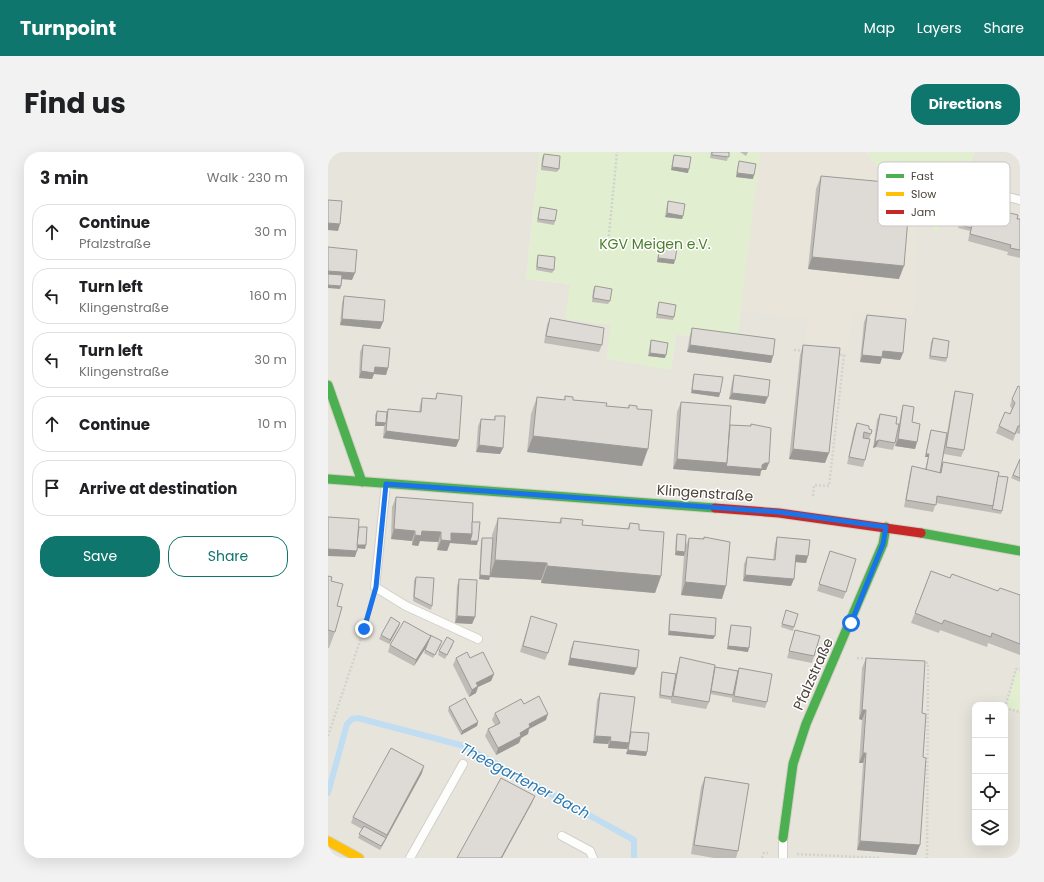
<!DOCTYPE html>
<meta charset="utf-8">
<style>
:root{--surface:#fff;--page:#f2f2f2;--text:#202124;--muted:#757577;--line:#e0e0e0;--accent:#0f766e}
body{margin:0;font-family:Poppins,sans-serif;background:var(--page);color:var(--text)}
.controls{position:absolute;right:12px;bottom:12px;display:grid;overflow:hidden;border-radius:8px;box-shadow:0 4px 16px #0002}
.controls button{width:36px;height:36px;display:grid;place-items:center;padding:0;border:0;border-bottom:1px solid var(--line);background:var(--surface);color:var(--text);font:20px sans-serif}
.stop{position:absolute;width:12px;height:12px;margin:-9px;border:3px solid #1a73e8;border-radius:50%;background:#fff}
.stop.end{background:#1a73e8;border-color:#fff;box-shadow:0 1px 4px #0008}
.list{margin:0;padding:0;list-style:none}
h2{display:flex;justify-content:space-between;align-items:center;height:52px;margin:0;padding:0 16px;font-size:17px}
h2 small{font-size:13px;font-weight:400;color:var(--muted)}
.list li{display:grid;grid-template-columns:26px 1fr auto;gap:12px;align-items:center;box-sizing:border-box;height:56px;margin:0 8px 8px;padding:0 8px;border:1px solid var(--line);border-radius:16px}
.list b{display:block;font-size:15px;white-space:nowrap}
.list p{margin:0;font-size:13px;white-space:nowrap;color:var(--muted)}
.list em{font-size:13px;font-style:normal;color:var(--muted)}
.actions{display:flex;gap:8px;padding:12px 16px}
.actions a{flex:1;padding:9px 0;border:1px solid var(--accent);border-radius:16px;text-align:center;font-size:14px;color:var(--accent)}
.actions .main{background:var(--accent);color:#fff}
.icon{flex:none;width:22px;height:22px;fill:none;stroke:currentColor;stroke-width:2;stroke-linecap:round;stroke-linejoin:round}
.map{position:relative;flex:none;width:692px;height:706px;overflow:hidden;border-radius:16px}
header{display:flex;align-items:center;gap:24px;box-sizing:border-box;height:56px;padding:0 20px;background:var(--accent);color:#fff}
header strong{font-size:19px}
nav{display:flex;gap:22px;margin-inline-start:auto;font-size:14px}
.intro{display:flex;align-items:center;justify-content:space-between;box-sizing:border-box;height:96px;padding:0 24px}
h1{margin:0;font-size:28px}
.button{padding:10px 18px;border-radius:16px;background:var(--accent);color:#fff;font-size:14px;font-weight:700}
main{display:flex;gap:24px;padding:0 24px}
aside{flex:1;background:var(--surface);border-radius:16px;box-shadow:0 4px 16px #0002}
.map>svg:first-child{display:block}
.residential{fill:#e7e4dc;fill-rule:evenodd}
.education{fill:#eae5da}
.green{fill:#e1eecf}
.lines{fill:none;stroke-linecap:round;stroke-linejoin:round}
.stream{stroke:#c0ddf1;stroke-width:6}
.lane-casing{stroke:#d2d0cb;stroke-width:10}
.fast-casing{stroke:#d3cfc5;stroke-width:11}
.slow-casing{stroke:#d3cfc5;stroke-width:11}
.jam-casing{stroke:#d3cfc5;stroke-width:11}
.path{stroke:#d3d2cc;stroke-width:2.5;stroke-dasharray:2 2;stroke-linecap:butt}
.lane{stroke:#fdfdfc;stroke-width:8}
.fast{stroke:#4caf50;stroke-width:9}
.slow{stroke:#ffc107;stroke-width:9}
.jam{stroke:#c62828;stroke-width:9}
.wall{fill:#bfbcb8}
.shaded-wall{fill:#9b9996}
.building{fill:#dedbd6;stroke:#9b9996}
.route{stroke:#1a73e8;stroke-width:5}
.labels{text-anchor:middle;stroke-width:3;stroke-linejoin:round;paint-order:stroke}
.park-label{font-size:14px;fill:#4a7f2a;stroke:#fff}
.street-label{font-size:14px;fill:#4b4439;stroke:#fff}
.water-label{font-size:15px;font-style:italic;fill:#2e7ab2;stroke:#fff}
.key{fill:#fff;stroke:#c9c7c4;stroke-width:1}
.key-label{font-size:11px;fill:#4b4439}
</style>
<header>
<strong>Turnpoint</strong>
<nav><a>Map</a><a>Layers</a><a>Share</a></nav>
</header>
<div class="intro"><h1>Find us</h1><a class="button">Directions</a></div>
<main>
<aside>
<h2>3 min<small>Walk · 230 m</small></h2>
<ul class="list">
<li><svg class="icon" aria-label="ahead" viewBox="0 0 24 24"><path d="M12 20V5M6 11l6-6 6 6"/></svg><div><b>Continue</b><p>Pfalzstraße</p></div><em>30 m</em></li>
<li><svg class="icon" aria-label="left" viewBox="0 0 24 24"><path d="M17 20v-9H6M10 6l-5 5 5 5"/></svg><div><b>Turn left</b><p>Klingenstraße</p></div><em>160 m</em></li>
<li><svg class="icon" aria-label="left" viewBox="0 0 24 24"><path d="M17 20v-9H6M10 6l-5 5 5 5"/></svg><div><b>Turn left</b><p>Klingenstraße</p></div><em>30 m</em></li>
<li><svg class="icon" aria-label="ahead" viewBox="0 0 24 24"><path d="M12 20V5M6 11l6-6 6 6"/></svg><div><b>Continue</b></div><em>10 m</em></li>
<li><svg class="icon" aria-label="arrive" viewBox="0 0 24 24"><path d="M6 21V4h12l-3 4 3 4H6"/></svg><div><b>Arrive at destination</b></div></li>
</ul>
<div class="actions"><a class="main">Save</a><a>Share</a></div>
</aside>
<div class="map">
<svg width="692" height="706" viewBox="0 0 692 706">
<rect width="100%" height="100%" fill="#f4f2ee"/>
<!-- residential -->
<path class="residential" d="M0 0H212L198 127 242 132 283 173 343 218 348 182 409 189 432 0H537L608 79 647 0H692V706H0ZM647 553H677V691H647Z"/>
<!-- education -->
<polygon class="education" points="432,0 537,0 590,59 586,165 524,160 520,198 477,193 479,166 412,159"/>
<!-- green -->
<g class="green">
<polygon points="212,0 432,0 409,189 348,182 343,218 278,207 283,173 237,167 242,132 198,127"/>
<polygon points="537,0 647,0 608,80"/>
<polygon points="688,517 692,518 692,560 677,556"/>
</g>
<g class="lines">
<!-- stream -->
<polyline class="stream" points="0,641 19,572 24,567 30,566 136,594 306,688 306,706"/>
<defs>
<g id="lane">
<polyline points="656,39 692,48"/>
<polyline points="58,332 47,435 78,454 150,487"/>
<polyline points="234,684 262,699 265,706"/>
<polyline points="455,687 455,706"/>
<polyline points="82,706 135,612"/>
</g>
<g id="fast">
<polyline points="0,233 34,330"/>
<polyline points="0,327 387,356"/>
<polyline points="593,381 692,399"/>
<polyline points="455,686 465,612 478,572 555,392 558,375"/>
</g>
<polyline id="slow" points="0,689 31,706"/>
<polyline id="jam" points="387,356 451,361 593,381"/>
</defs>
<!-- lane casing -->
<use href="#lane" class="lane-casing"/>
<!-- fast casing -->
<use href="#fast" class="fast-casing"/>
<!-- slow casing -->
<use href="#slow" class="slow-casing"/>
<!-- jam casing -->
<use href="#jam" class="jam-casing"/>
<!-- path -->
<g class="path">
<polyline points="280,92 289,0"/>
<polyline points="466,198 476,199"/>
<polyline points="485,344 486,333 501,334 516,203 509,202"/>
<polyline points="529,506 540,507"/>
<polyline points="594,511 600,511 599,706"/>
<polyline points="677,556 688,517 692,518"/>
<polyline points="677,556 692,560"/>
<polyline points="0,584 36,477 44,449"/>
<polyline points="469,702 551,706"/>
<polyline points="434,706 436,701 440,701"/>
</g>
<!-- lane -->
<use href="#lane" class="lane"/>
<!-- fast -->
<use href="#fast" class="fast"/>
<!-- slow -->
<use href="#slow" class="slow"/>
<!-- jam -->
<use href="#jam" class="jam"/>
</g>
<!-- wall -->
<g class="wall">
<polygon points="383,0 401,0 399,9 382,6"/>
<polygon points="412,0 420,0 418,4"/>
<polygon points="216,2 231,17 229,20 213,18 214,6"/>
<polygon points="346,3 360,21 343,18 345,6"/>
<polygon points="411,9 425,27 408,25 410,13"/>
<polygon points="493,24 566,51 571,127 480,117 488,37"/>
<polygon points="340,49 355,64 354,67 337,65 339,52"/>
<polygon points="649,53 692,67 692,106 679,103 680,100 640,89 642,79 630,76 634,61 635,57 647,60"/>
<polygon points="212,55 227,69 226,73 209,70 211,58"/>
<polygon points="332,94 346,112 329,110 331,97"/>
<polygon points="210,103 226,118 224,121 208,118 209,106"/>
<polygon points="267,134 282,149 280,152 264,150 265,138"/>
<polygon points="16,144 55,170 52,177 12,173 14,151"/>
<polygon points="331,150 346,165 345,168 328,166 330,154"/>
<polygon points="539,163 575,201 572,208 554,206 552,212 532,210 536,170"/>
<polygon points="222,166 274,193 271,200 216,191 219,173"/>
<polygon points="364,176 445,204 443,211 359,200 362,183"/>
<polygon points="605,186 619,206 618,210 601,207 603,190"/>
<polygon points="323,188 337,206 320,204 322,192"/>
<polygon points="35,193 60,216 58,223 46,222 44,227 31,226 32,200"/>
<polygon points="475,193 497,311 461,307 472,203"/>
<polygon points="366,222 392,241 391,245 363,241 365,225"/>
<polygon points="406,223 437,252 401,247 404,230"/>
<polygon points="692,235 692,282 688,281 685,289 668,281 671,274 682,262 684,257 682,254 684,247"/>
<polygon points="627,239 636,298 633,305 616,302 614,311 670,324 674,359 673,362 608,351 605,360 576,355 582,321 584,314 597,318 600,305 597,305 602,281 603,278 619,281 625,246"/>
<polygon points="109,241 131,288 128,295 55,286 56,274 47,274 47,263 49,259 59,260 60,257 91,260 92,253 94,246 107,247"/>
<polygon points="237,244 245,248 278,254 300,256 301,253 309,257 314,314 199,300 203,262 209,245 236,248"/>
<polygon points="353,250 402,273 422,274 423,272 438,318 434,318 433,319 432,324 345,317 349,260"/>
<polygon points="575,253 584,270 589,290 587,297 567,294 573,260"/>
<polygon points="552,262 568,272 567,291 565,298 548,295 545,296 549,268"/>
<polygon points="167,264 175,296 172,302 148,300 150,274 153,267 166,268"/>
<polygon points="529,271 541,277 543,282 541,287 537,308 535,315 519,312 526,278"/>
<polygon points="692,307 692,330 683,326"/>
<polygon points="68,345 144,370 149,393 122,391 119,399 109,398 110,390 92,389 90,394 84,393 84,389 63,387 64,355"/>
<polygon points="170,366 231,371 233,366 254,373 299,377 302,371 311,378 333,424 327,441 213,431 213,428 162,425 161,428 151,427 153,389 154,386 164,386 164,383"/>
<polygon points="349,382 357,395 361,386 375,387 376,385 394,447 353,443 356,404 347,403 348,385"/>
<polygon points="449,385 480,404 478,411 468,410 463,434 415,429 416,412 419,405 445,407 447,392"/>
<polygon points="502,399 518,440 515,447 489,439"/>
<polygon points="603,419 622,426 670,439 692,443 692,503 660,491 659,495 612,478 611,481 583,471"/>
<polygon points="0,424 3,429 9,454 7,480 1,496 0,496"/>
<polygon points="88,425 104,454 103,458 85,449 86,428"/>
<polygon points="131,427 147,465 144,472 127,471 129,434"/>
<polygon points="342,462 387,484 385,487 340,483 341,466"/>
<polygon points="457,462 466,475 465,479 453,475"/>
<polygon points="203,464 220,501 217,508 192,500"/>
<polygon points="403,473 420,500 399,497 402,476"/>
<polygon points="71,474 61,492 51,487 53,483"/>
<polygon points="467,478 486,504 484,511 459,506"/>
<polygon points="246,489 306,523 240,513 243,496"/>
<polygon points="62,493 113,493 105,506 96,501 98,495 86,514 60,500"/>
<polygon points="125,493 117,507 110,503 111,499"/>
<polygon points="352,505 387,515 410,519 411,516 439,550 437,556 404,550 404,546 382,542 381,550 378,557 343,551 343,548 331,546 333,523 334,520 348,522 350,512"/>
<polygon points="128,506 142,506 166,522 163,529 150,535 148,541 141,545 125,513"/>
<polygon points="538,506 594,561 595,605 592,693 588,703 529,698 535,611 531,611 534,568 531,567 534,516"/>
<polygon points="272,541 319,600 318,604 298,602 299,597 280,596 280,592 265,591 269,548"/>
<polygon points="196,552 218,568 201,577 200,582 193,586 191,591 168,603 157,584 160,577 167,573 164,568 167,561"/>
<polygon points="121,555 150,570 149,574 133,583 120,559"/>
<polygon points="94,621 52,698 30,686 34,677 23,671 25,665"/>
<polygon points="377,625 410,699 408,706 386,706 363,702 373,635"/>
</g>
<!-- shaded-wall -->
<g class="shaded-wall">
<polygon points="344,15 361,17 360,21 343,18"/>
<polygon points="409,21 426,23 425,27 408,25"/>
<polygon points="339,61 355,64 354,67 337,65"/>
<polygon points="0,71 12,72 10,79 0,78"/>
<polygon points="484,105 576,114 571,127 480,117"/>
<polygon points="330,106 347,108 346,112 329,110"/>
<polygon points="0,119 27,121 24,128 0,126"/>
<polygon points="0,133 13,134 12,137 0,136"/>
<polygon points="14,167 55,170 52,177 12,173"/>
<polygon points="362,193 445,204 443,211 359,200"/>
<polygon points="555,199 575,201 572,208 554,206 552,212 532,210 534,203"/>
<polygon points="322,201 338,203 337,206 320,204"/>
<polygon points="47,215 60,216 58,223 46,222 44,227 31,226 33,219"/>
<polygon points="364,238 392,241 391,245 363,241"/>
<polygon points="404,241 440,245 437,252 401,247"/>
<polygon points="48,270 58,271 56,274 47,274"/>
<polygon points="58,279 131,288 128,295 55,286"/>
<polygon points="205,284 320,297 314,314 199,300"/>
<polygon points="570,287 589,290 587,297 567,294"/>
<polygon points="551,288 548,295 545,296 547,290"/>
<polygon points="151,293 175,296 172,302 148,300"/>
<polygon points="465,297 501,301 497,311 461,307"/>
<polygon points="598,302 601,302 600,305 597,305"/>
<polygon points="349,307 434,313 437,311 441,311 438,318 434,318 433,319 432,324 345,317"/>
<polygon points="66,377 87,379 84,389 63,387"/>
<polygon points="94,379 113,380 110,390 92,389 90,394 84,393 87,383"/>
<polygon points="123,381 144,382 150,389 149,393 122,391 119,399 109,398 113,388"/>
<polygon points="28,393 38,393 37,397 27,396"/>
<polygon points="0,397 29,399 27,405 0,404"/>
<polygon points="348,399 357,400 356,404 347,403"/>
<polygon points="468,403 480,404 478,411 466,410"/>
<polygon points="167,408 219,411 213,428 162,425 161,428 151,427 152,423 162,424"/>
<polygon points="219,414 333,424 327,441 213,431"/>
<polygon points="417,423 466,427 463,434 415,429"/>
<polygon points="357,430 398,434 394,447 353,443"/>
<polygon points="129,464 147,465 144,472 127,471"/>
<polygon points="72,471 71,474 61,492 62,488"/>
<polygon points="341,479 387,484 385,487 340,483"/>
<polygon points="103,484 101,491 86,514 88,508"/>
<polygon points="400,494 421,496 420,500 399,497"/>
<polygon points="242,506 309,516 306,523 240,513"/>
<polygon points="166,522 163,529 150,535 148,541 141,545 144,538 148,531"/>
<polygon points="534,558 538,558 534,568 531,567"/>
<polygon points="220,562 218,568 201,577 200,582 193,586 191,591 168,603 170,596 201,572"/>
<polygon points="150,570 149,574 133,583 134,579"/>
<polygon points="267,584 283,585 280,592 265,591"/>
<polygon points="282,589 301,591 299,597 280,596"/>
<polygon points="300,598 319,600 318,604 298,602"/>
<polygon points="535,601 538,601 535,611 531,611"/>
<polygon points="96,614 94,621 52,698 59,683"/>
<polygon points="207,644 204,651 174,706 173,706"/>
<polygon points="532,689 592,693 588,703 529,698"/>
</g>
<!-- building -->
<g class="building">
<polygon points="384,0 401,0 401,5 384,3"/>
<polygon points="216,2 232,4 231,17 214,14"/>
<polygon points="346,3 363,5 361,17 344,15"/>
<polygon points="411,9 428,12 426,23 409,21"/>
<polygon points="493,24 568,31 566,51 581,54 576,114 484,105"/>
<polygon points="0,48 14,49 12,72 0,71"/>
<polygon points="340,49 357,52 355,64 339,61"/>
<polygon points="649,53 690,63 689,67 692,67 692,98 682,96 683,93 642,82"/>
<polygon points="212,55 229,58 227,69 210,67"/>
<polygon points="635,57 647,60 643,76 632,73"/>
<polygon points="332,94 349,96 347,108 330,106"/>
<polygon points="0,95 29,98 27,121 0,119"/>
<polygon points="210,103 227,105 226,118 209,115"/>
<polygon points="0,122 14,123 13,134 0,133"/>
<polygon points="267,134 284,137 282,149 265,146"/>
<polygon points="16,144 57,148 55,170 14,167"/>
<polygon points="331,150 348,153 346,165 329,162"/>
<polygon points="539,163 578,167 575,201 555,199 554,205 534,203"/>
<polygon points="222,166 276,176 274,193 218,184"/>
<polygon points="364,176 447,187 445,204 362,193"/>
<polygon points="605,186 621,189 619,206 602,204"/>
<polygon points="323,188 340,191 338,203 322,201"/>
<polygon points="35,193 62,196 60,216 47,215 46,221 33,219"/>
<polygon points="475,193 512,196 501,301 465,297"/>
<polygon points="366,222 395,225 392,241 364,238"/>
<polygon points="406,223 442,228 440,245 404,241"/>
<polygon points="690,234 692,235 692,274 690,274 687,282 671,274 677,260 682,262 687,251 684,247"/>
<polygon points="627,239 645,242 636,298 618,295"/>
<polygon points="109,241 134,244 131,288 58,279 60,257 93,260 94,246 108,247"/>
<polygon points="237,244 245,245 245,248 279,251 278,254 301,256 301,253 309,254 309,257 324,258 320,297 205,284 209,245 237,248"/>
<polygon points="353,250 403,254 399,311 349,307"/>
<polygon points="575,253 586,255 584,270 592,272 589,290 570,287"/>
<polygon points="49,259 59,260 58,271 48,270"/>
<polygon points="552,262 569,265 568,272 571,272 567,291 551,288 547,290"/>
<polygon points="167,264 177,264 175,296 151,293 153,267 167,268"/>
<polygon points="529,271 541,274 541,277 544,278 543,282 536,280 535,286 542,287 537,308 521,305"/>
<polygon points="423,272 443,276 441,311 437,311 434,313 434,317 398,314 399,311 402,273 423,274"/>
<polygon points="603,278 619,281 612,321 598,318 601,302 598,302"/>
<polygon points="692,307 692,326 685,323"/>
<polygon points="615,310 671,320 665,354 609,344 608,353 578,348 584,314 613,321"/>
<polygon points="670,324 680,325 674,359 664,357 665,354"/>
<polygon points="68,345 145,351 144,382 123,381 123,389 113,388 113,380 94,379 93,384 87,383 87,379 66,377"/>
<polygon points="0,365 31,367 29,399 0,397"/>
<polygon points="170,366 233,371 233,366 255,368 254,373 301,377 302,371 311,372 311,378 336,380 333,424 219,414 219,411 167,408"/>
<polygon points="144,370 152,370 150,389 142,389 144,382"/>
<polygon points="31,375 39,375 38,393 29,393"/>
<polygon points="349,382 358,383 357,400 348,399"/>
<polygon points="376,385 402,390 398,434 357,430 361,386 376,387"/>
<polygon points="449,385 482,388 480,404 468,403 466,427 417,423 419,405 447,408"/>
<polygon points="154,386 165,386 162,424 152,423"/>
<polygon points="502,399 528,407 518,440 491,432"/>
<polygon points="603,419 622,426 624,422 670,439 672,436 692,443 692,492 664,481 663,485 616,468 614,472 587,461"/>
<polygon points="0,424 4,425 3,429 15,432 9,454 14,455 7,480 0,478"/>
<polygon points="88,425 106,426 104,454 86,445"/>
<polygon points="131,427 149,428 147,465 129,464"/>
<polygon points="458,458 470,462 466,475 454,472"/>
<polygon points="342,462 388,466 387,484 341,479"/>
<polygon points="203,464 229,472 220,501 195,494"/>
<polygon points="63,465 72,471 62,488 53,483"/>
<polygon points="76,469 103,484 88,508 62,493"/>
<polygon points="403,473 423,475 421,496 400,494"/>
<polygon points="467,478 492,484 486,504 461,499"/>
<polygon points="102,483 114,489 107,503 97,498 101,488 103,484"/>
<polygon points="119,485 126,489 119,503 111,499"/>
<polygon points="246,489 311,498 309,516 242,506"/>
<polygon points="139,500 142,506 155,500 166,522 148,531 150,534 144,538 128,506"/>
<polygon points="352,505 387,513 381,550 345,544"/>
<polygon points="538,506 597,509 594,561 598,562 595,605 598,606 592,693 532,689 538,601 535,601 538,558 534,558"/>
<polygon points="387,515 410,519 405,543 383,539"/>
<polygon points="411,516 444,522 439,550 406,544"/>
<polygon points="334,520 348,522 344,545 332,543"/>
<polygon points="272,541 307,545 301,591 282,589 283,585 267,584"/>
<polygon points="211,544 220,562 201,572 202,575 192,581 193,584 170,596 160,577 172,571 167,561 193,547 196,552"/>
<polygon points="137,546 150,570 134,579 121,555"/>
<polygon points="303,580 321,581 319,600 300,598"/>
<polygon points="63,596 96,614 59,683 25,665"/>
<polygon points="377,625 421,632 410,699 366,693"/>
<polygon points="173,626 207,644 173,706 129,706"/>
<polygon points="36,674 58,686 53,694 31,682"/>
</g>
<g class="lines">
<!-- route -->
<polyline class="route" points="36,477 48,435 58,332 451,360 558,375 555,392 523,471"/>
</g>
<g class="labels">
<!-- park labels -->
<g class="park-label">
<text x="327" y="97">KGV Meigen e.V.</text>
</g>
<!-- street labels -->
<g class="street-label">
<text transform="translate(377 341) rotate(4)" y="5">Klingenstraße</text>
<text transform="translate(485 522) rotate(-66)" y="5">Pfalzstraße</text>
</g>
<!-- water labels -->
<g class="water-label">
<text transform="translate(197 629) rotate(28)" y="5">Theegartener Bach</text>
</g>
</g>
<!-- legend -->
<rect x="550" y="10" width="132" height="64" rx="6" class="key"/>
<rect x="558" y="22" width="18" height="4" fill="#4caf50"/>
<rect x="558" y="40" width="18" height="4" fill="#ffc107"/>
<rect x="558" y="58" width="18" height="4" fill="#c62828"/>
<g class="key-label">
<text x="583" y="28">Fast</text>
<text x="583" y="46">Slow</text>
<text x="583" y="64">Jam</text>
</g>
</svg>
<div class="controls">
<button>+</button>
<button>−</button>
<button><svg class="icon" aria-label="locate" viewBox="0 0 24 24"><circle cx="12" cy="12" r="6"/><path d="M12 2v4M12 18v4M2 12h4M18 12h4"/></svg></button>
<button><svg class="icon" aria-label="layers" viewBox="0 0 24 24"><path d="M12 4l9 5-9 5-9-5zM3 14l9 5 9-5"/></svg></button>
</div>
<div class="stop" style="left:523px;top:471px"></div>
<div class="stop end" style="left:36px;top:477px"></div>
</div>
</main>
